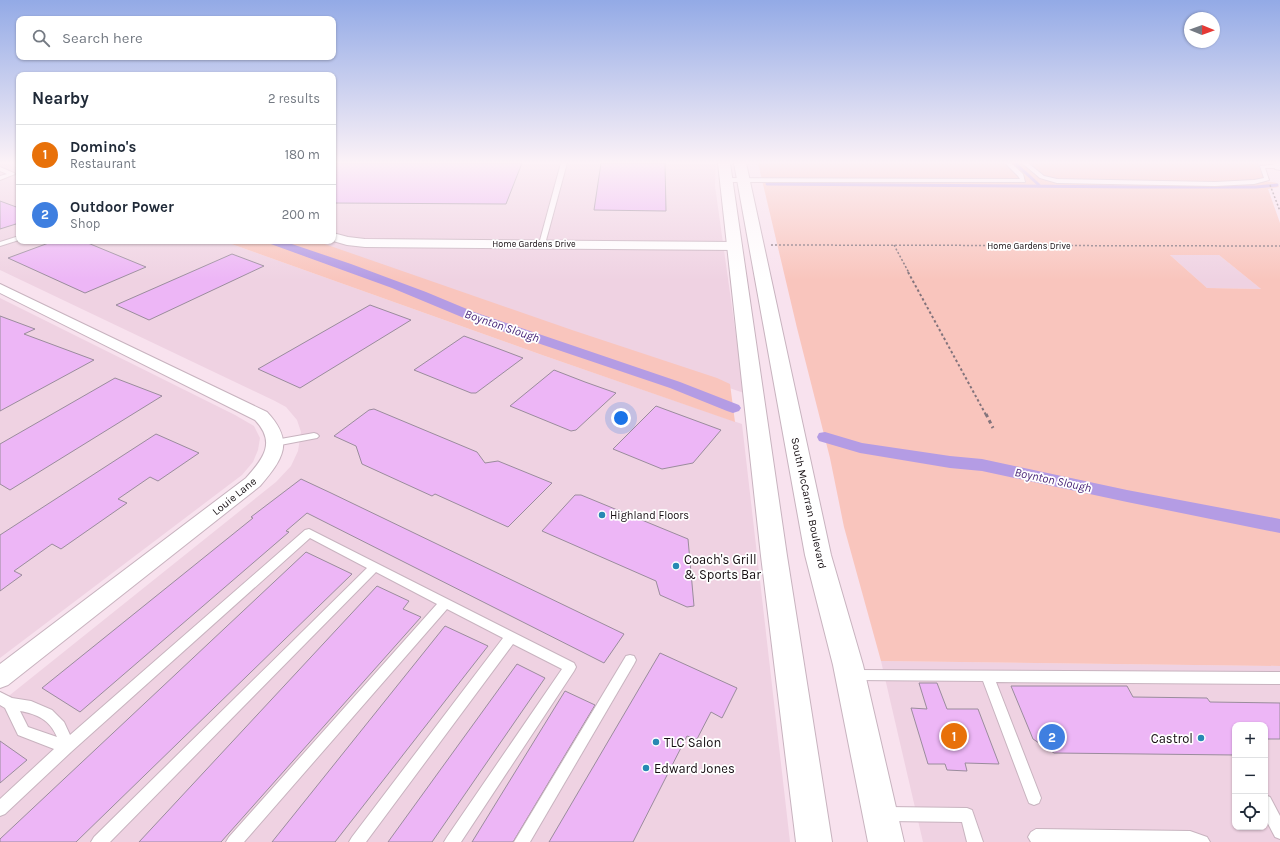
<!DOCTYPE html>
<meta charset="utf-8">
<style>
:root{--surface:#fff;--page:#f2f2f3;--text:#1f2937;--muted:#747a83;--line:#e0e1e3;--accent:#0f766e}
body{margin:0;font-family:Karla,sans-serif;background:var(--page);color:var(--text)}
.controls{position:absolute;right:12px;bottom:12px;display:grid;overflow:hidden;border-radius:8px;box-shadow:0 1px 3px #0004}
.controls button{width:36px;height:36px;display:grid;place-items:center;padding:0;border:0;border-bottom:1px solid var(--line);background:var(--surface);color:var(--text);font:20px sans-serif}
.compass{position:absolute;left:1184px;top:12px;width:36px;height:36px;border-radius:50%;background:var(--surface);box-shadow:0 1px 3px #0004;rotate:91deg}
.you{position:absolute;left:621px;top:418px;width:14px;height:14px;margin:-10px;border:3px solid #fff;border-radius:50%;background:#1a73e8;box-shadow:0 0 0 6px #1a73e833}
.badge{display:grid;place-items:center;width:26px;height:26px;border-radius:50%;background:var(--accent);color:#fff;font-size:13px;font-weight:700}
.pin{position:absolute;translate:-50% -50%;border:2px solid #fff;box-shadow:0 1px 4px #0006}
.list{margin:0;padding:0;list-style:none}
h2{display:flex;justify-content:space-between;align-items:center;height:52px;margin:0;padding:0 16px;font-size:17px}
h2 small{font-size:13px;font-weight:400;color:var(--muted)}
.list li{display:grid;grid-template-columns:26px 1fr auto;gap:12px;align-items:center;box-sizing:border-box;height:60px;padding:0 16px;border-top:1px solid var(--line)}
.list b{display:block;font-size:15px;white-space:nowrap}
.list p{margin:0;font-size:13px;white-space:nowrap;color:var(--muted)}
.list em{font-size:13px;font-style:normal;color:var(--muted)}
.icon{flex:none;width:22px;height:22px;fill:none;stroke:currentColor;stroke-width:2;stroke-linecap:round;stroke-linejoin:round}
.map{position:relative;flex:none;width:1280px;height:842px;overflow:hidden}
.search{position:absolute;background:var(--surface);box-shadow:0 1px 3px #0004;left:16px;top:16px;width:320px;height:44px;display:flex;align-items:center;gap:10px;box-sizing:border-box;padding:0 14px;border-radius:8px;color:var(--muted);font-size:15px}
.panel{position:absolute;background:var(--surface);box-shadow:0 1px 3px #0004;left:16px;top:72px;width:320px;height:172px;border-radius:8px}
.map>svg:first-child{display:block}
.built{fill:#efd2e2;fill-rule:evenodd}
.green{fill:#f9c5bd;fill-rule:evenodd}
.lines{fill:none;stroke-linecap:round;stroke-linejoin:round}
.stream{stroke:#b49ce4;stroke-width:3}
.canal{fill:#b49ce4;fill-rule:evenodd}
.building{fill:#edb6f6;stroke:#9a8c9c}
.lane-casing{stroke:#c8b3bf;stroke-width:2}
.street-casing{stroke:#c8b3bf;stroke-width:2}
.secondary-casing{stroke:#c8b3bf;stroke-width:2}
.primary-casing{stroke:#c8b3bf;stroke-width:2}
.path-far2{stroke:#83747c;stroke-width:1.5;stroke-dasharray:2 2;stroke-linecap:butt}
.path-far1{stroke:#83747c;stroke-width:2;stroke-dasharray:2.5 2.5;stroke-linecap:butt}
.path{stroke:#83747c;stroke-width:3;stroke-dasharray:3.5 3.5;stroke-linecap:butt}
.lane{fill:#fff;fill-rule:evenodd}
.street{fill:#fff;fill-rule:evenodd}
.secondary{fill:#fff;fill-rule:evenodd}
.primary{fill:#fff;fill-rule:evenodd}
.poi-dot{fill:#2789b3;stroke:#fff;stroke-width:1.5}
.labels{text-anchor:middle;stroke-width:3.5;stroke-linejoin:round;paint-order:stroke}
.far-street-label{font-size:9px;fill:#160e12;stroke:#fff}
.street-label{font-size:11px;fill:#160e12;stroke:#fff}
.poi-label{font-size:11px;fill:#160e12;stroke:#fff;text-anchor:start}
.water-label{font-size:12px;font-style:italic;fill:#492679;stroke:#fff}
.near-poi-label{font-size:13px;fill:#160e12;stroke:#fff;text-anchor:start}
</style>
<div class="map">
<svg width="1280" height="842" viewBox="0 0 1280 842">
<rect width="100%" height="100%" fill="#f8e2ee"/>
<!-- built -->
<g class="built">
<polygon points="0,163 5,163 19,168 19,241 223,241 542,355 742,424 790,842 0,842 0,703 276,482 291,466 298,451 301,432 297,420 286,407 275,401 0,270"/>
<polygon points="333,163 716,163 715,186 744,393 298,241 333,241"/>
<polygon points="1169,254 1219,255 1261,289 1207,288"/>
<polygon points="0,298 235,415 254,426 260,438 258,450 253,462 242,475 0,658"/>
<path d="M881 661 1280 666V842H923ZM1235 725H1265V827H1235Z"/>
</g>
<!-- green -->
<g class="green">
<path d="M758 163H1258L1265 181 1277 183 1279 187 1268 189 1280 223V666L881 661 844 527 830 458 797 328ZM1170 255H1219L1261 289 1207 288Z"/>
<polygon points="223,241 316,241 572,330 717,378 730,384 735,422 542,355"/>
</g>
<g class="lines">
<!-- stream -->
<g class="stream">
<polyline points="1015,163 1039,185"/>
<polyline points="767,184 1138,187 1256,187 1277,185"/>
</g>
<!-- canal -->
<g class="canal">
<polygon points="266,241 283,241 351,264 426,292 474,312 680,382 739,405 741,408 739,411 733,413 727,411 670,388 464,318 392,288 268,243"/>
<polygon points="825,432 862,443 950,456 982,459 1127,490 1280,519 1280,533 1127,502 982,471 950,468 860,453 819,441 817,437 819,433"/>
</g>
</g>
<!-- building -->
<g class="building">
<polygon points="333,163 522,163 506,204 333,203"/>
<polygon points="601,163 665,163 666,211 594,210"/>
<polygon points="0,201 19,208 19,223 0,229"/>
<polygon points="54,241 83,241 146,267 85,293 8,258"/>
<polygon points="232,254 264,266 149,320 116,305"/>
<polygon points="370,305 411,320 300,388 258,369"/>
<polygon points="0,316 35,329 24,334 94,360 0,411"/>
<polygon points="464,336 494,347 523,358 476,393 471,393 414,370"/>
<polygon points="554,370 585,382 616,393 576,430 571,431 510,406"/>
<polygon points="115,378 162,396 10,490 0,484 0,444"/>
<polygon points="656,406 721,430 693,463 662,469 613,449"/>
<polygon points="374,409 477,452 485,463 498,461 552,483 508,527 435,494 432,496 362,464 356,446 334,436 369,410"/>
<polygon points="156,434 199,453 158,481 150,477 118,499 127,503 61,549 52,544 14,571 22,575 0,591 0,535"/>
<polygon points="301,479 331,493 624,634 604,663 307,513 286,531 289,532 80,712 42,688 253,518 251,517"/>
<polygon points="575,495 581,495 688,539 694,606 687,607 660,595 656,581 542,531"/>
<polygon points="306,552 352,574 76,842 0,842 0,839"/>
<polygon points="377,586 409,601 403,609 421,617 221,842 139,842"/>
<polygon points="445,626 488,646 335,842 272,842"/>
<polygon points="660,653 737,688 722,718 711,712 697,739 687,736 633,842 549,842"/>
<polygon points="517,664 545,678 432,842 388,842"/>
<polygon points="919,683 937,683 947,709 978,709 999,764 965,763 967,771 947,770 945,764 928,764 911,708 927,709"/>
<polygon points="1011,686 1127,686 1133,697 1207,698 1210,702 1280,703 1280,739 1265,739 1265,725 1235,725 1235,755 1054,753 1033,739"/>
<polygon points="565,691 595,705 513,842 472,842"/>
<polygon points="0,741 27,760 0,783"/>
</g>
<g class="lines">
<defs>
<g id="lane">
<polygon points="561,163 567,163 545,244 542,246 539,244"/>
<polygon points="1005,163 1011,163 1023,174 1025,182 724,182 721,180 724,178 1020,179 1018,176"/>
<polygon points="1022,163 1028,163 1044,176 1057,179 1215,182 1254,180 1264,178 1260,166 1280,164 1280,168 1265,168 1269,180 1254,184 1215,186 1057,183 1040,178"/>
<polygon points="0,167 14,173 15,174 0,180 0,176 7,174 0,171"/>
<polygon points="19,236 19,240 0,246 0,242"/>
<polygon points="314,433 317,434 319,436 317,438 275,446 270,443 275,440"/>
<path d="M309 529 574 663 576 667 574 671 461 842H444L447 837 562 669 513 644 366 842H349L352 837 503 638 447 609 244 842H226L229 837 437 604 376 572 110 842H91L94 837 367 568 310 538 71 752 5 814 0 816V799L54 749 18 735 5 708 0 705V692L12 698 31 701 52 710 64 722 70 735 305 530ZM20 711C37 714 50 720 57 737L28 727Z"/>
<polygon points="630,655 634,656 636,660 634,664 530,842 514,842 626,656"/>
<polygon points="853,670 1280,672 1280,684 996,682 1041,798 1039,803 1034,805 1029,803 1027,798 983,681 853,680 849,679 847,675 849,671"/>
<polygon points="1265,795 1270,797 1280,816 1280,839 1275,837 1265,818"/>
<polygon points="887,807 967,808 972,810 983,842 967,842 962,822 887,821 882,819 880,814 882,809"/>
<polygon points="1036,829 1190,831 1207,837 1210,842 1031,842 1028,837 1031,832"/>
</g>
<g id="street">
<polygon points="333,233 348,237 365,239 736,242 740,243 742,246 740,249 736,250 365,247 347,245 333,241"/>
<path d="M0 284 267 412C295 442 283 459 260 486L8 685 0 688V664L246 478C264 458 276 442 255 420L0 293Z"/>
</g>
<polygon id="secondary" points="1273,163 1280,163 1280,170 1275,169"/>
<g id="primary">
<polygon points="718,163 730,163 787,556 832,842 796,842 761,556"/>
<polygon points="734,163 746,163 831,555 863,665 904,842 868,842 833,665 805,555"/>
</g>
</defs>
<!-- lane casing -->
<use href="#lane" class="lane-casing"/>
<!-- street casing -->
<use href="#street" class="street-casing"/>
<!-- secondary casing -->
<use href="#secondary" class="secondary-casing"/>
<!-- primary casing -->
<use href="#primary" class="primary-casing"/>
<!-- path-far2 -->
<g class="path-far2">
<polyline points="1270,185 1280,211"/>
<polyline points="771,245 1280,246"/>
<polyline points="894,245 909,273"/>
</g>
<!-- path-far1 -->
<polyline class="path-far1" points="908,272 986,415"/>
<!-- path -->
<polyline class="path" points="986,414 993,428"/>
<!-- lane -->
<use href="#lane" class="lane"/>
<!-- street -->
<use href="#street" class="street"/>
<!-- secondary -->
<use href="#secondary" class="secondary"/>
<!-- primary -->
<use href="#primary" class="primary"/>
</g>
<!-- sky -->
<linearGradient id="sky" x2="0" y2="1"><stop stop-color="#93aae6"/><stop offset="0.58" stop-color="#fcf2f7"/><stop offset="1" stop-color="#fcf2f7" stop-opacity="0"/></linearGradient>
<rect width="1280" height="280" fill="url(#sky)"/>
<!-- markers -->
<g class="poi-dot">
<circle cx="602" cy="515" r="4"/>
<circle cx="676" cy="566" r="4"/>
<circle cx="1201" cy="738" r="4"/>
<circle cx="656" cy="742" r="4"/>
<circle cx="646" cy="768" r="4"/>
</g>
<g class="labels">
<!-- far-street labels -->
<g class="far-street-label">
<text x="534" y="247">Home Gardens Drive</text>
<text x="1029" y="249">Home Gardens Drive</text>
</g>
<!-- street labels -->
<g class="street-label">
<text transform="translate(234 496) rotate(-39)" y="4">Louie Lane</text>
<text transform="translate(809 503) rotate(78)" y="4">South McCarran Boulevard</text>
</g>
<!-- poi labels -->
<g class="poi-label">
<text x="610" y="519">Highland Floors</text>
</g>
<!-- water labels -->
<g class="water-label">
<text transform="translate(502 326) rotate(19)" y="4">Boynton Slough</text>
<text transform="translate(1053 480) rotate(12)" y="4">Boynton Slough</text>
</g>
<!-- near-poi labels -->
<g class="near-poi-label">
<text x="684" y="564">Coach's Grill<tspan x="684" dy="15">&amp; Sports Bar</tspan></text>
<text x="1193" y="743" text-anchor="end">Castrol</text>
<text x="664" y="747">TLC Salon</text>
<text x="654" y="773">Edward Jones</text>
</g>
</g>
</svg>
<div class="controls">
<button>+</button>
<button>−</button>
<button><svg class="icon" aria-label="locate" viewBox="0 0 24 24"><circle cx="12" cy="12" r="6"/><path d="M12 2v4M12 18v4M2 12h4M18 12h4"/></svg></button>
</div>
<svg class="compass" viewBox="-18 -18 36 36"><path d="M0-13l5 13h-10z" fill="#e53935"/><path d="M0 13l5-13h-10z" fill="#747a83"/></svg>
<div class="you"></div>
<div class="pin badge" style="left:954px;top:736px;background:#e8710a">1</div>
<div class="pin badge" style="left:1052px;top:737px;background:#3f7fe0">2</div>
<div class="search"><svg class="icon" aria-label="search" viewBox="0 0 24 24"><circle cx="10" cy="10" r="6"/><path d="M15 15l6 6"/></svg>Search here</div>
<section class="panel">
<h2>Nearby<small>2 results</small></h2>
<ul class="list">
<li><span class="badge" style="background:#e8710a">1</span><div><b>Domino's</b><p>Restaurant</p></div><em>180 m</em></li>
<li><span class="badge" style="background:#3f7fe0">2</span><div><b>Outdoor Power</b><p>Shop</p></div><em>200 m</em></li>
</ul>
</section>
</div>
